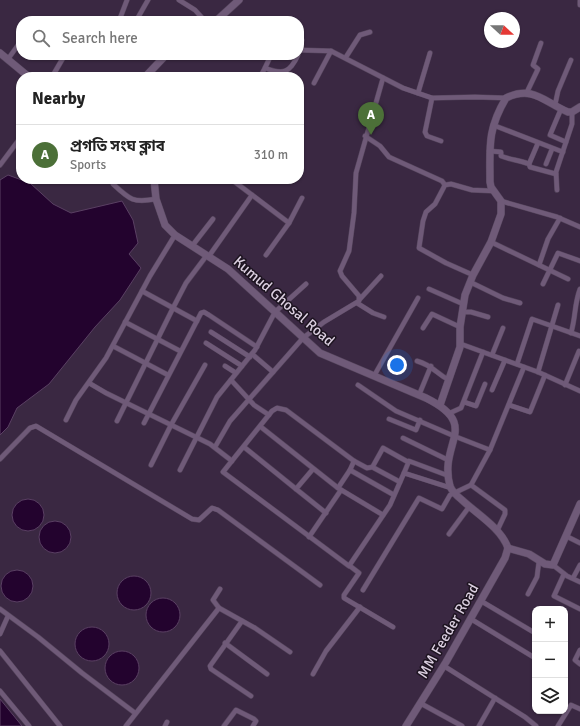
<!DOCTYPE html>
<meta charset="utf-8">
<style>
:root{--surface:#fff;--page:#f2f2f2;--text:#222;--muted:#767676;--line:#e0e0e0;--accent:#4c7038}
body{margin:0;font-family:Signika,"Noto Sans Bengali",sans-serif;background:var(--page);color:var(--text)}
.controls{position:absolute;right:12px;bottom:12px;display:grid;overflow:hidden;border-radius:8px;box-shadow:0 1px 3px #0004}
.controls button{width:36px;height:36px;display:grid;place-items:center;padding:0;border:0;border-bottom:1px solid var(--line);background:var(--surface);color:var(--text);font:20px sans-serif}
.compass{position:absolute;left:484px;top:12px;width:36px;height:36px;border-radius:50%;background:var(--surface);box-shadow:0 1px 3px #0004;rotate:111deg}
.you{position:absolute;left:397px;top:365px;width:14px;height:14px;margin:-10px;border:3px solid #fff;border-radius:50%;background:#1a73e8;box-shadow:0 0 0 6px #1a73e833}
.badge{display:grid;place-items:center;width:26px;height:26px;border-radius:50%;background:var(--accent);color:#fff;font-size:13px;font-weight:700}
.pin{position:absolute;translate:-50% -33px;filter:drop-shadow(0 1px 2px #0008)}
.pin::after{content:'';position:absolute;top:21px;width:14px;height:12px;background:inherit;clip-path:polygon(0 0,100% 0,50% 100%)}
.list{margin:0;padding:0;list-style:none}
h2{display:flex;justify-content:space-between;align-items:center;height:52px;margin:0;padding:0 16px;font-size:17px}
h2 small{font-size:13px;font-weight:400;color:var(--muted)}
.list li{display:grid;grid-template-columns:26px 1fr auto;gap:12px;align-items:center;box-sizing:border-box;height:60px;padding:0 16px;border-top:1px solid var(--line)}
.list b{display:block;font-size:15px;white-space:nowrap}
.list p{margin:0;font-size:13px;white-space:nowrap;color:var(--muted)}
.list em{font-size:13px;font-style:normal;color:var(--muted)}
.icon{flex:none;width:22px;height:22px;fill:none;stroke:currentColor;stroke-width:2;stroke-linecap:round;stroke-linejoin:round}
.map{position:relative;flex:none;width:580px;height:726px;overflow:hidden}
.search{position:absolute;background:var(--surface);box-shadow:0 1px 3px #0004;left:16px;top:16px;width:288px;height:44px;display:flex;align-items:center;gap:10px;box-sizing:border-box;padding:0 14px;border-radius:16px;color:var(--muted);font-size:15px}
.panel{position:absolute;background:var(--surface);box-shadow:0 1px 3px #0004;left:16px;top:72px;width:288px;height:112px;border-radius:16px}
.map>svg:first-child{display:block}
.water{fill:#23032e;stroke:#5a4063}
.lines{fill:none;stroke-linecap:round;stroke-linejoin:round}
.street-casing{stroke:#55455c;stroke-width:5.5}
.secondary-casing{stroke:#55455c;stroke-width:8}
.street{stroke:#6f5a78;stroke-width:4.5}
.secondary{stroke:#6f5a78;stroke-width:7}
.labels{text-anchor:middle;stroke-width:3;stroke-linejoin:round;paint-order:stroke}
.street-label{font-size:15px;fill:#dbcfe0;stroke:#1d1420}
</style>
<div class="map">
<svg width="580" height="726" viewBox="0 0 580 726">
<rect width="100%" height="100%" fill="#3a2842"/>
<!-- water -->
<g class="water">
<polygon points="8,175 30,183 53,204 71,213 122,201 133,220 138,243 129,254 141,268 120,300 95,327 49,384 17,408 8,427 0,435 0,180"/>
<circle cx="28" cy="515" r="16"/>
<circle cx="55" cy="537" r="16"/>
<circle cx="17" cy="586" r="16"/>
<circle cx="134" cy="593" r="17"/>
<circle cx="163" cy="615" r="17"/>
<circle cx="92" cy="644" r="17"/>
<circle cx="122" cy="668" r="17"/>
<polygon points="0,699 22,726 0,726"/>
</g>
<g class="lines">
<defs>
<g id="street">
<polyline points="179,0 195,10 205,21"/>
<polyline points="580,1 580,5"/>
<polyline points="119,21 127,0"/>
<polyline points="136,21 148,0"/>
<polyline points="299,38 302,40 299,52"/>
<polyline points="299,50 331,51 403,88 432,98 475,97 506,98"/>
<polyline points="346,57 360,35 370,32"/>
<polyline points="8,59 21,41"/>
<polyline points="265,68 271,55"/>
<polyline points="52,77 63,58"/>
<path d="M260 77 265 68C283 75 290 73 298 55"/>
<polyline points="314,83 331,51"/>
<polyline points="527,92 538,69 533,65 541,43"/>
<polyline points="418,93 430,53"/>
<polyline points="432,98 425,132 427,136 441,141"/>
<polyline points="555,105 558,91 571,60"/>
<polyline points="561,109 550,135 566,142"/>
<polyline points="493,125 563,152"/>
<polyline points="365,136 380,146 389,157 442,181 445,185"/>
<path d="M489 151 501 152V156C511 160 519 160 529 164L530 167 556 174"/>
<polyline points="529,164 538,143"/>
<polyline points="546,164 552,149"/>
<polyline points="0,165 21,137"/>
<path d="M114 179 113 184C130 200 133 203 156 199"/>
<polyline points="231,179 289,223"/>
<polyline points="557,190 556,172 572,124 572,112"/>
<polyline points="501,201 557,217 580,227"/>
<polyline points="491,242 568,279"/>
<polyline points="192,246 213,219"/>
<polyline points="266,255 289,223 302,198"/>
<polyline points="209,256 252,195"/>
<polyline points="539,265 548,239 560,218"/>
<polyline points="473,275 446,263 419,248 423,221 426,212 435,204 445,185 451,184 472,190 494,191"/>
<polyline points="470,282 503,298 520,303"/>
<polyline points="543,284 558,253 580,261"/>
<polyline points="429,289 463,304"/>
<polyline points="142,291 197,321"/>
<polyline points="360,299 381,276"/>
<polyline points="357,303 373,313 384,317"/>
<polyline points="462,312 471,312 488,317"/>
<polyline points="125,322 180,351"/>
<polyline points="423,328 432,314 460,327"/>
<polyline points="211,332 250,357"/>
<path d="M571 333C576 316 574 305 580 289"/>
<polyline points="206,343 242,366"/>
<polyline points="461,344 538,372 580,391"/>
<polyline points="113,346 168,375"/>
<polyline points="252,354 273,372"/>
<polyline points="492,355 503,328"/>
<path d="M417 361C434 366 435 373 449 380"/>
<polyline points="517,364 532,319 580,336"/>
<polyline points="225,366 236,373"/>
<polyline points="538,372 558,305"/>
<polyline points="374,376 418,298"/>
<polyline points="231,380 254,405 269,415"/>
<polyline points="89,383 106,393 210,444 232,461"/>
<polyline points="358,385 396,411 454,436 490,450 524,367"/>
<polyline points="565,385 579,351"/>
<polyline points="492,390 505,360"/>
<polyline points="419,395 431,366"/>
<polyline points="464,402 476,406 485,384"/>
<polyline points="509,405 530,412 545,375"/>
<polyline points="450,413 461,408 483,352"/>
<polyline points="389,419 416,430 420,420"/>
<polyline points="66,420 76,400 106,358 150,276 175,235"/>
<polyline points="117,421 173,308 186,283 207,255"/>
<polyline points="144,423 201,313 204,312 209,315 257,347"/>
<polyline points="261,427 338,488 383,515"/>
<polyline points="403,438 448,460"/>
<polyline points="215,447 230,421 303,338 324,322 359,301 359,296 342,276 340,271 349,251 354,213 356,173 383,78"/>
<polyline points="244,447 296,489 313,469"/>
<polyline points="490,450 471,485 505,510 505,514 497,531"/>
<polyline points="0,459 30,428 36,426 192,519 199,520 212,508 218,510 320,585"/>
<polyline points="354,461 367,468 373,467"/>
<polyline points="151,465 171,425 205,365"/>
<polyline points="180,470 217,397 255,350 275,312 306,284"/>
<polyline points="350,470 354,461 286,410 277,408 272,411 223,472 349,566 390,505 404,473 451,488"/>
<polyline points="404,473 409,461 449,476"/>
<polyline points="400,482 374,468 373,466 383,448 408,462"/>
<polyline points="338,488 350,470 394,495"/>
<polyline points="296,489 326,513"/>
<polyline points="449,534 469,507"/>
<polyline points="566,536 580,543"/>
<polyline points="309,537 341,490"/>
<polyline points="553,565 567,576 580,582"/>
<polyline points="350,566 359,573 344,595 344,598 393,627"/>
<polyline points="564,574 554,596 580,609"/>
<polyline points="573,578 580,565"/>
<polyline points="220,589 213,600 219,608 255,628 290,652"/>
<polyline points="363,590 419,498 442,509 450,495 471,485"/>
<polyline points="528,594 537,577 539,561"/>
<polyline points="481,601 535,633"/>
<polyline points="0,609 38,637 82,673 135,713"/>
<polyline points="471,619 535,658"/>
<polyline points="242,621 210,666 211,669 251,696"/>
<polyline points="0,634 8,616"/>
<polyline points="225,643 267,674"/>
<polyline points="580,650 575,660 580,664"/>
<polyline points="0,651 60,726"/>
<polyline points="444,666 525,717 536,726"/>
<polyline points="313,674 326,651 360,607"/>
<polyline points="0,691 29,726"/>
<polyline points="420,703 462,726"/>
<polyline points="126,726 219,608"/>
<polyline points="165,726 167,722"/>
<polyline points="224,726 236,710 254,719 256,721 253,726"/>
<polyline points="479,726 495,698"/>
<polyline points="558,726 571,705 580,709"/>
</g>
<g id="secondary">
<polyline points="216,21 239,0"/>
<polyline points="0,53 29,77"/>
<polyline points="145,77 166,55"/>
<path d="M154 179 156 199 165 225 175 235 228 269 320 353 426 398C482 426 438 442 450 486 452 492 457 496 462 500 477 514 501 528 508 548"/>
<path d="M440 405 460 347V327L465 295 473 275 491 242 501 214V201L491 187 490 182C490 147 487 130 506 98 533 85 544 102 568 112H572L580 107"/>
<polyline points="508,548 529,554 545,564 553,565 580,504"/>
<polyline points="406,726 446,662 505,558 508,548"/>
</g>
</defs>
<!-- street casing -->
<use href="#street" class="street-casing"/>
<!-- secondary casing -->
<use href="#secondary" class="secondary-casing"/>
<!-- street -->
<use href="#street" class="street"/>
<!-- secondary -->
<use href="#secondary" class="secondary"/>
</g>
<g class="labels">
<!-- street labels -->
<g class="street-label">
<text transform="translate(284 301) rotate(41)" y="5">Kumud Ghosal Road</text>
<text transform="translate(448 631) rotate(-60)" y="5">MM Feeder Road</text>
</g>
</g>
</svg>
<div class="controls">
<button>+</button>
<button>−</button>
<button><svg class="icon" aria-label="layers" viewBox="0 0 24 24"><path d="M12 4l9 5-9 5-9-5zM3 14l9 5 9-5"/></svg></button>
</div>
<svg class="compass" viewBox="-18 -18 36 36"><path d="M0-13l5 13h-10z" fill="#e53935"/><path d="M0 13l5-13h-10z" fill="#767676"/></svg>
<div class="you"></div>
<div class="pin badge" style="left:371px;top:135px">A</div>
<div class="search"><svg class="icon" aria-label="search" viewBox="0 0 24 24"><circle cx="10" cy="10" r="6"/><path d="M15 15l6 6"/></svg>Search here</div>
<section class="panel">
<h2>Nearby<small></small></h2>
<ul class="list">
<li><span class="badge">A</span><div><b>প্রগতি সংঘ ক্লাব</b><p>Sports</p></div><em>310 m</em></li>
</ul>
</section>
</div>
